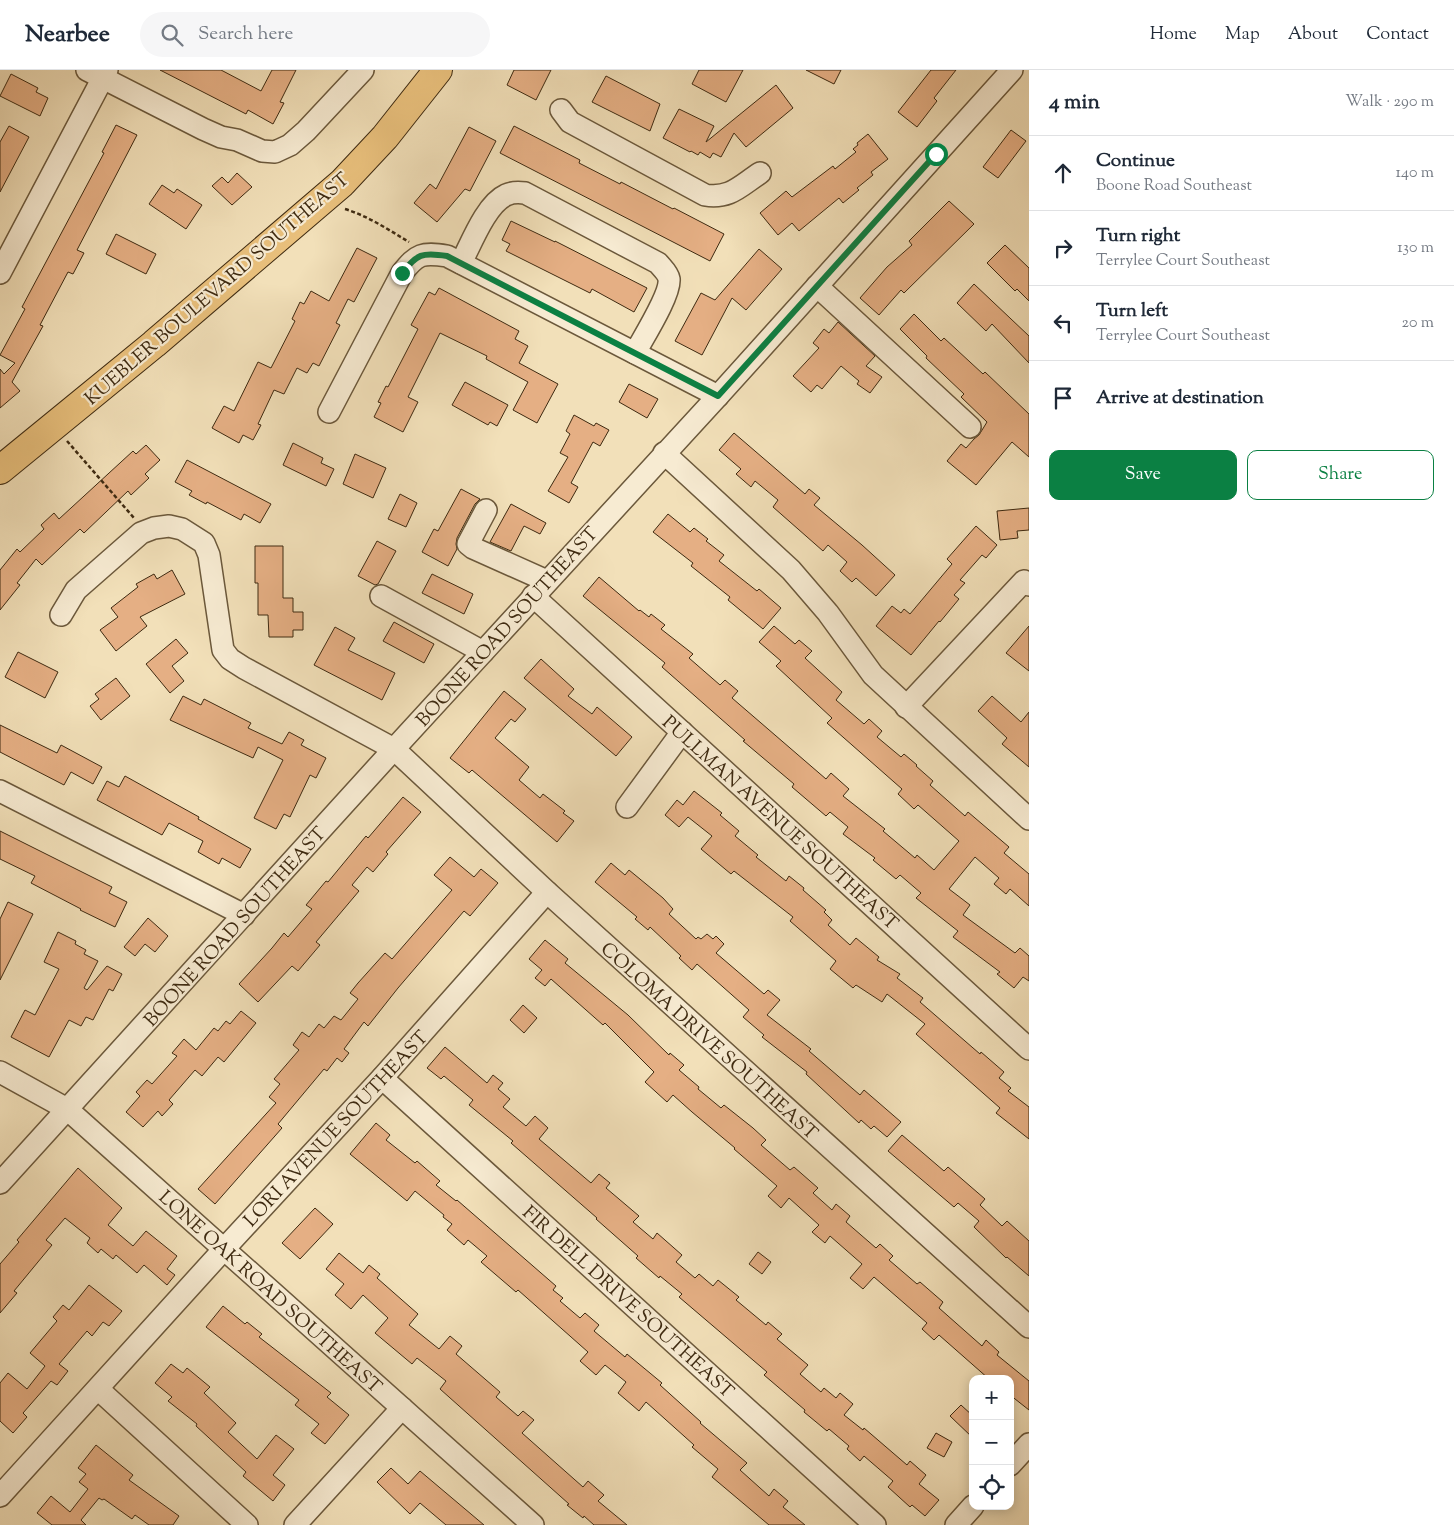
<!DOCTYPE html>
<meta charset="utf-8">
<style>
:root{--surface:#fff;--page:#f6f6f7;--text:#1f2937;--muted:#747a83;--line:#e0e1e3;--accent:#0b8043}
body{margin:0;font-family:"Sorts Mill Goudy",serif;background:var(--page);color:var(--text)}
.controls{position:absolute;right:15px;bottom:15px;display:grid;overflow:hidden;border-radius:10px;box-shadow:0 2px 12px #0003}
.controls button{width:45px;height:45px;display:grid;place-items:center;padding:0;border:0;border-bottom:1px solid var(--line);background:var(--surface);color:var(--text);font:25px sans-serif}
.stop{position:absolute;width:15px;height:15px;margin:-11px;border:4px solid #0b8043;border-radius:50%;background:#fff}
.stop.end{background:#0b8043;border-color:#fff;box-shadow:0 1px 5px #0008}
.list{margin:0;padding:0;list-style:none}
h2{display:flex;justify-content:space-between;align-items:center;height:65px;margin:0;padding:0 20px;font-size:21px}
h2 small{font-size:16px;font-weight:400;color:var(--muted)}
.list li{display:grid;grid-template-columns:32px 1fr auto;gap:15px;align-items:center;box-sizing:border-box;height:75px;padding:0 20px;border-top:1px solid var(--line)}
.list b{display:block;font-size:19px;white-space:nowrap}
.list p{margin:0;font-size:16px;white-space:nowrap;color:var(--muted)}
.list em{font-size:16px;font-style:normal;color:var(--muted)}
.actions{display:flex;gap:10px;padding:15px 20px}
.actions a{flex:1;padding:11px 0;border:1px solid var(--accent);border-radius:10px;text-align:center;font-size:18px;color:var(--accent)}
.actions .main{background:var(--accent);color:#fff}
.icon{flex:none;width:28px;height:28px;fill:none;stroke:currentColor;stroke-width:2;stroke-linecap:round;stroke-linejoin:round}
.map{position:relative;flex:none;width:1029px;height:1455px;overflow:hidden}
header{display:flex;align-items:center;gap:30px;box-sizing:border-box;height:70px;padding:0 25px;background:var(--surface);border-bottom:1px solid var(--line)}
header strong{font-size:24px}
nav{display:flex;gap:28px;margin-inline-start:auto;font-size:18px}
.search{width:350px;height:45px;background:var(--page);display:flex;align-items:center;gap:12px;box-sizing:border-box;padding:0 18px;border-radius:28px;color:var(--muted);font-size:19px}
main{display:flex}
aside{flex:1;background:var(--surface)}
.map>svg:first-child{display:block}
.building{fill:#e5af84;stroke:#3e2a11}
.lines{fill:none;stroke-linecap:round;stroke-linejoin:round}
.minor-casing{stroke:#6b583b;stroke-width:24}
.major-casing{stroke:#3e2a11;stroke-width:30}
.path{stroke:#3e2a11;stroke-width:2.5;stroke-dasharray:4 2.5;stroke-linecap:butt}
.minor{stroke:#f7ebd2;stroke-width:21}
.major{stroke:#e9c07c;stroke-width:28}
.route{stroke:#0b8043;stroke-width:6}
.labels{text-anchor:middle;stroke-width:4.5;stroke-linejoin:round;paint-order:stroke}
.street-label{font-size:19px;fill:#3e2a11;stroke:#f7ebd2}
</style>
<header>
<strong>Nearbee</strong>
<div class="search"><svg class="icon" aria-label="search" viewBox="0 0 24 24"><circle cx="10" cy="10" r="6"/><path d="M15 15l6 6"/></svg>Search here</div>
<nav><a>Home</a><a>Map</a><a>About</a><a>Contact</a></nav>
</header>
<main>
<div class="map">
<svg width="1029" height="1455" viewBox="0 0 1029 1455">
<rect width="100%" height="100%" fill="#f2e0b9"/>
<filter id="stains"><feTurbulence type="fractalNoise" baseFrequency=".004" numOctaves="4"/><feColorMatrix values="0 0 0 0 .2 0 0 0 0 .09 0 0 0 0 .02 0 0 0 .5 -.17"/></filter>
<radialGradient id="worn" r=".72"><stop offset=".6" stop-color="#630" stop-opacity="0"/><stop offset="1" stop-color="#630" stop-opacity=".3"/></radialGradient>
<!-- building -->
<g class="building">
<polygon points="160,0 221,0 261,21 272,0 296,0 280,32 284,33 273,54 248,40 246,44"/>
<polygon points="514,0 551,0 536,30 507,15"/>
<polygon points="699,0 743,0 726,32 692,14"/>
<polygon points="806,0 841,0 834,14"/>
<polygon points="931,0 956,0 934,28 937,31 917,57 898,42"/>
<polygon points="11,4 38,18 36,22 48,28 40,46 0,26"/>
<polygon points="606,6 660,34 650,61 592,32"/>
<polygon points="776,15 793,38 746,77 734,63 721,87 713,83 710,88 700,82 698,85 691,81 690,82 663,68 679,39 714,56 706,72"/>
<polygon points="116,55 137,65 77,180 84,183 73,204 68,202 40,255 43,256 12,312 20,321 0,338 0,299 4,304 15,293 0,285 25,239 22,237 104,83 102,82"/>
<polygon points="9,56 29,67 0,122 0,72"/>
<polygon points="514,56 580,90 579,93 620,114 621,112 673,139 674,138 724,164 710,191 500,83"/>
<polygon points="469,57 496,71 470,121 465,119 437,152 414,133 430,114 436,119"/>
<polygon points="1011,60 1026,71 998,108 983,97"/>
<polygon points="868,64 888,89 871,102 873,105 857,118 859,120 843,133 839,128 799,161 792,153 778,165 760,143 786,121 792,127 833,96 835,99 856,82 853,79 858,75 857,73"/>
<polygon points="237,103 252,117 232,135 212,116 222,107 228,113"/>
<polygon points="162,115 174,123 177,119 202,135 186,159 149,134"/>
<polygon points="949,131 974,154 904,223 901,220 879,245 860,228 887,197 912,175 909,171"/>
<polygon points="511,151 555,172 555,171 647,218 634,242 592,219 590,223 506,181 510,174 502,170"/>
<polygon points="116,164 156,184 146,204 106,184"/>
<polygon points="1005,175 1029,198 1029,231 1017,219 1015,221 987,193"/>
<polygon points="357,178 377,188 354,232 348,229 336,253 340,255 319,296 313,293 307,303 297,298 284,324 274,320 258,354 261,355 253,370 243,365 239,373 212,358 224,336 234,341 258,292 271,298 295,251 292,249 300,232 304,234 311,221 329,231"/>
<polygon points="759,179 782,199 746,240 732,228 702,285 675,271 701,223 715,230"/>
<polygon points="974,214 1029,266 1029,293 992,254 986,261 957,233"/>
<polygon points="439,218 519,261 515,269 528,276 519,293 558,314 537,353 513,340 528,312 486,289 487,286 440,263 408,327 418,332 403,362 374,347 381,333 378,332 386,316 388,317 418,259 411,255 429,222 435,225"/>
<polygon points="914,244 941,271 944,268 983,304 985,302 1029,344 1029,387 1012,372 976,415 947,391 961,374 966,378 974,369 979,365 987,352 961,327 964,324 926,288 927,286 900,259"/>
<polygon points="838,252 875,286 866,296 882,307 870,323 857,314 859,311 841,296 822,319 817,315 811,322 793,306 819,278 813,273 824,259 829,263"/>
<polygon points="465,312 508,335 497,356 490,352 488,355 452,335"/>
<polygon points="629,314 658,329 647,348 619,332"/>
<polygon points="574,345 594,356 596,353 609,360 600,376 593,372 571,413 578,417 569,433 548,421 568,387 560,383 570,364 566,361"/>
<polygon points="734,363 805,424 809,419 820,428 814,435 862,475 895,505 876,526 856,508 852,512 840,501 847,492 828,475 823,481 773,437 778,430 755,411 751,417 736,404 741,399 719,380"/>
<polygon points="293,373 323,388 321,393 334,399 326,416 283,395"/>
<polygon points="146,375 160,390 145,404 149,408 131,425 128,421 84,463 80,459 42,495 36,489 17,513 20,515 0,540 0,500 17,479 20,482 44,459 41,455 54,443 59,449 133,381 136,384"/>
<polygon points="355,384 386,398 373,428 343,414"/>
<polygon points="187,390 271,434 260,453 244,444 241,450 207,432 206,434 189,425 192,421 175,412"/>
<polygon points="461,419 480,429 475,434 457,468 456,474 457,479 448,496 422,482 434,459 438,461"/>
<polygon points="400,424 417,433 406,457 388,449"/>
<polygon points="511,434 546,453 540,464 524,456 511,481 490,472"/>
<polygon points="1029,438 1029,460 1017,461 1018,468 1000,470 997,441"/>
<polygon points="668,444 690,462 694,458 708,469 706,471 724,485 719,491 757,521 759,519 781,538 763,559 728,530 730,527 691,496 693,493 653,462"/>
<polygon points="976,456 997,475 986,488 982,485 960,510 965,513 954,525 959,529 940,552 939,551 911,585 876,556 892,536 901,543 904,539 910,544 952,494 947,489"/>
<polygon points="377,471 396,481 378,514 375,515 358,506"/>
<polygon points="255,476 283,476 283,528 293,528 293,542 303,542 303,560 293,560 293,567 269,567 268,545 258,545 258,513 255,513"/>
<polygon points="172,500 185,524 140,547 147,556 116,581 100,560 118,547 111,538 138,517 136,514 154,504 157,509"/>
<polygon points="432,504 473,524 464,544 422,523"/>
<polygon points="599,507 639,541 640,540 649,547 651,544 665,555 661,559 693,584 689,588 720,615 725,610 738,621 732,628 826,709 831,703 849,719 843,726 885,759 883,761 915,788 917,785 934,800 959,771 918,735 914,739 898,724 902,719 827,653 832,648 776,596 781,591 759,572 774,556 795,574 799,570 812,581 805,588 842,622 836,630 864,654 869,649 882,661 877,667 901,687 904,684 917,695 916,696 933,711 930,715 965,746 968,742 1009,777 1004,783 1029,804 1029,836 1010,819 1006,824 994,814 999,808 975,787 949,819 970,835 963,845 1015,883 1020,878 1029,886 1029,911 1023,907 1014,918 997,904 1000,902 953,867 958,861 916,828 921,823 900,805 896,809 873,790 875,788 843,764 848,757 830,742 826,746 792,717 794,714 743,671 745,670 662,597 665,593 583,526"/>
<polygon points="394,552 434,574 424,593 383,571"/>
<polygon points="1029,556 1029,601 1006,583"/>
<polygon points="335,557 355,568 348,580 395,603 382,630 314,595"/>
<polygon points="176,569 188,583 172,596 184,611 170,623 146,594"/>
<polygon points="18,582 58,602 45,628 5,607"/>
<polygon points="541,589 574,619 568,626 592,644 597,637 632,667 616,686 524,608"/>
<polygon points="116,608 130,626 101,650 90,636 99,629 95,624"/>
<polygon points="504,621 526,639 515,652 511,649 495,668 529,697 519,710 540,728 543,724 565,741 563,743 574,751 557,772 472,700 469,703 450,688"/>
<polygon points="183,626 201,635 204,629 251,653 248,658 282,674 289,662 304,670 301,675 326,688 316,708 310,705 290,747 284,744 276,759 254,748 283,690 258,677 253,688 170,650"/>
<polygon points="992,626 1021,652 1029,642 1029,697 1002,674 1007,668 978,641"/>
<polygon points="0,655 57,683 61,675 102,697 93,714 71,702 64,715 0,682"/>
<polygon points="125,706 199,747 198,749 251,779 240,798 222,788 219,794 198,782 203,771 169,753 162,765 97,730 107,711 119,717"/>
<polygon points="694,721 722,743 720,745 739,761 735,766 758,785 756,787 786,811 789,806 804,818 803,820 826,840 824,842 832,850 828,855 850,875 856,868 879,887 877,890 900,904 897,908 923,928 920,932 980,984 981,982 1004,1002 999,1008 1011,1018 1008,1021 1029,1037 1029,1069 996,1043 1000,1038 916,964 925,954 887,924 882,932 856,915 853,918 830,899 836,891 790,851 793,847 734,801 731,804 701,779 712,766 688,747 679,757 665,745 677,730 683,735"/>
<polygon points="403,727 421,742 386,782 388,784 373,802 367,797 352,815 359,821 316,872 320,875 298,901 292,896 258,932 239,914 272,878 284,863 288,867 312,839 306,835 326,811 328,812 366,766 368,768"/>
<polygon points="0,761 112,817 109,823 127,832 115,857 80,840 81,839 31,813 35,806 0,789"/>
<polygon points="450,787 474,807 481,799 498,813 470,846 464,841 398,918 368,956 364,952 344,979 349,983 342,992 337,988 327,1001 324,999 278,1054 282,1058 215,1134 198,1119 276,1033 269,1027 280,1014 274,1009 299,980 293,975 302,962 309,967 319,954 324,958 334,946 341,950 358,929 350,923 358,913 385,883 392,889 452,820 434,805"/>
<polygon points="611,793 625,805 629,800 663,828 673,839 669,844 696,869 698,867 701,869 707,864 713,869 716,866 724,874 716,883 764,924 768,920 780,930 767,945 811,979 809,981 860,1025 864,1020 901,1052 887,1067 874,1056 871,1059 861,1050 859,1053 806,1004 807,1002 762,967 764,965 743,947 749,940 697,894 692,900 679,888 681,886 650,857 648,860 635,849 637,847 595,812"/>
<polygon points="8,832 33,844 0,910 0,849"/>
<polygon points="148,848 168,866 155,882 145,874 135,886 124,877"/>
<polygon points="58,862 76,871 75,874 86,880 84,884 98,891 84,918 87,920 107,896 122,904 113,921 109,919 93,950 86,947 81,956 69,950 49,987 11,967 25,940 35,945 59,899 44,892"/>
<polygon points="545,870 568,889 565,893 628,945 669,985 670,983 684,995 679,1000 699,1017 698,1019 721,1038 724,1035 753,1058 766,1070 761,1075 790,1100 794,1097 818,1118 813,1123 832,1140 836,1134 850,1146 846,1152 876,1178 880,1174 893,1186 889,1190 917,1214 920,1212 943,1232 939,1238 982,1276 986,1270 999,1282 997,1285 1029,1311 1029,1340 1010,1325 1010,1309 989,1309 939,1265 934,1270 922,1259 927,1253 874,1207 863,1219 850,1208 862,1194 830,1166 825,1173 812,1162 819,1155 789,1128 781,1138 768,1126 777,1116 734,1079 735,1078 692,1042 673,1025 667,1032 645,1012 654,1002 605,953 603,955 551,909 545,916 535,908 542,900 529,889"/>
<polygon points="523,935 537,948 524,963 510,950"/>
<polygon points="241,941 256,953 224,992 218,987 202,1006 195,1000 169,1030 173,1034 162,1046 158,1041 143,1057 126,1042 140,1026 136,1022 147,1010 152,1014 177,986 172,983 184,969 196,980 214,958 218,961 226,951 230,954"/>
<polygon points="445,977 487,1013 493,1005 503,1013 498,1019 510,1029 503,1037 526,1056 535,1046 548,1058 539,1069 591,1113 599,1104 610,1113 606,1118 639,1146 633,1152 653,1169 657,1163 682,1185 676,1192 695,1208 699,1204 713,1216 718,1210 739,1227 736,1230 766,1255 768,1252 782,1264 777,1269 808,1295 800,1304 821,1322 824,1318 836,1328 840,1323 853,1334 844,1345 863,1360 864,1358 907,1395 910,1391 926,1405 919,1414 939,1430 925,1446 912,1435 910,1437 888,1417 893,1411 864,1386 860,1391 847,1379 849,1376 829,1359 827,1361 804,1342 805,1340 764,1305 767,1302 679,1227 682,1224 660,1206 659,1208 636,1188 638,1186 596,1149 597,1148 511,1073 513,1071 469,1035 473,1030 444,1006 441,1009 427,998"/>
<polygon points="376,1053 390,1065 386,1070 415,1093 417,1091 440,1111 436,1115 456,1131 457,1130 556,1216 553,1220 563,1228 560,1231 580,1248 585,1243 599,1255 594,1261 625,1287 627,1284 662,1313 660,1315 701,1352 700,1353 747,1393 740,1400 769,1426 774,1419 788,1431 783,1437 805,1455 769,1455 712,1407 718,1399 692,1377 694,1375 646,1332 639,1341 618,1323 626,1312 605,1295 596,1305 580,1291 588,1282 518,1220 516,1222 481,1192 487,1186 468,1170 464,1175 447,1160 452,1154 443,1147 444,1145 415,1121 407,1131 350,1084"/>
<polygon points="902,1065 944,1101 948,1097 985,1129 980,1135 1002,1156 1007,1151 1029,1171 1029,1206 1007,1187 1006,1188 974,1157 979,1151 958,1133 954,1137 888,1081"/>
<polygon points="78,1098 122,1138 108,1155 133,1176 146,1161 177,1186 167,1199 175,1205 167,1215 144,1195 137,1203 116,1185 113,1189 101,1179 98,1183 87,1173 90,1168 65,1148 46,1170 52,1175 14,1221 17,1223 0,1243 0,1194 19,1172 17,1170"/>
<polygon points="315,1138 333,1154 300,1189 282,1173"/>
<polygon points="758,1182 771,1192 762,1204 749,1194"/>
<polygon points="339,1183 363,1203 369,1195 380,1204 377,1208 418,1244 409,1255 439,1279 450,1266 462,1276 456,1284 500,1322 496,1327 518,1346 523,1341 534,1350 522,1363 583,1417 588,1411 604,1425 598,1431 627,1455 594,1455 584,1446 583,1448 567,1435 569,1434 440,1319 446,1311 417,1288 412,1294 375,1263 388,1248 363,1225 351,1239 335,1225 344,1214 326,1199"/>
<polygon points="89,1215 122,1241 109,1256 103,1252 92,1266 87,1261 59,1294 68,1301 57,1315 51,1311 23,1343 27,1347 13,1363 0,1351 0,1313 8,1303 27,1319 45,1296 30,1283 57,1251 53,1247 63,1235 69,1240"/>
<polygon points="223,1236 245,1254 247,1252 262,1264 259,1267 331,1323 327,1327 349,1345 325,1374 311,1363 319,1354 295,1335 299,1330 206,1257"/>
<polygon points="171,1294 183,1303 187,1298 210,1317 204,1323 236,1353 228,1362 257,1389 276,1365 294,1379 273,1405 285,1415 273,1431 243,1406 246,1402 196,1356 197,1354 168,1331 172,1327 155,1313"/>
<polygon points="961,1335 973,1346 973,1368 950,1346"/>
<polygon points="936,1363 952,1372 944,1387 927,1378"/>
<polygon points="96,1375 133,1405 129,1410 179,1446 173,1455 149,1455 135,1445 132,1449 104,1429 102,1430 99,1428 81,1450 86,1455 52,1455 37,1443 51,1426 70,1442 88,1419 79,1412 86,1404 78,1398"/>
<polygon points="391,1398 408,1414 420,1401 484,1455 446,1455 420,1433 410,1444 377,1412"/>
</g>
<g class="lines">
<defs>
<g id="minor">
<polyline points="87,0 203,59 221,67 237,70 262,81 275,82 290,75 306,61 363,0"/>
<path d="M561 40 570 52 705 125C730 129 740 116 760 103"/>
<path d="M461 193C471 174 486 134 506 125 512 122 518 122 525 123L658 193C662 198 668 203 669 209 671 224 643 268 635 283"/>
<polyline points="0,203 107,0"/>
<polyline points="817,216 970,357"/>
<path d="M329 342 402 203C417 184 422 182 447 186L718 326"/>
<polyline points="664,383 791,500 828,543 873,605 1029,749"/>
<polyline points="486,440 468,474 473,478 547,511"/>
<polyline points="381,526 483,582"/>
<polyline points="533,526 1029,979"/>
<polyline points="61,545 76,520 141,463 154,458 169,456 182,459 204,473 209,485 223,580 230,589 244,598 394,679 547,822 1029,1257"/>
<polyline points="906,637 1024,511 1029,515"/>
<polyline points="0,721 244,845"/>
<polyline points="627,737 682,662"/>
<polyline points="0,1002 67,1039 533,1455"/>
<polyline points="382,1008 875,1455"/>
<polyline points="0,1113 394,679 718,326 1012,0"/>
<polyline points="98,1319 247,1455"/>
<polyline points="1010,1395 1029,1374"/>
<polyline points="0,1426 224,1179 382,1008 547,822"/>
<polyline points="295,1455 402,1338"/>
<polyline points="956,1455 973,1436"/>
</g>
<polyline id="major" points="0,400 154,274 342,113 385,67 438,0"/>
</defs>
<!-- minor casing -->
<use href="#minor" class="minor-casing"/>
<!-- major casing -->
<use href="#major" class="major-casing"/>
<!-- path -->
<g class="path">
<path d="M345 139C368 146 389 160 409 172"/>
<polyline points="67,371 134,448"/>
</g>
<!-- minor -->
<use href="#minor" class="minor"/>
<!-- major -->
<use href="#major" class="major"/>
</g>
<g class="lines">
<!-- route -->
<path class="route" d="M402 203C417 184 422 182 447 186L718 326 936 84"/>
</g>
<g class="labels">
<!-- street labels -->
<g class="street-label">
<text transform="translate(216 218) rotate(-41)" y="7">KUEBLER BOULEVARD SOUTHEAST</text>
<text transform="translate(506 556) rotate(-48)" y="7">BOONE ROAD SOUTHEAST</text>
<text transform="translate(781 752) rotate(42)" y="7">PULLMAN AVENUE SOUTHEAST</text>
<text transform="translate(234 856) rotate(-48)" y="7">BOONE ROAD SOUTHEAST</text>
<text transform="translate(710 970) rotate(42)" y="7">COLOMA DRIVE SOUTHEAST</text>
<text transform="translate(335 1058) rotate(-47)" y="7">LORI AVENUE SOUTHEAST</text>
<text transform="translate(271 1221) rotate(42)" y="7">LONE OAK ROAD SOUTHEAST</text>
<text transform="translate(629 1231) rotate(42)" y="7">FIR DELL DRIVE SOUTHEAST</text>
</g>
</g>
<rect width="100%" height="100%" filter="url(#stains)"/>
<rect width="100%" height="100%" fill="url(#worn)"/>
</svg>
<div class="controls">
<button>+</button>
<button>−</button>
<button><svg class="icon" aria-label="locate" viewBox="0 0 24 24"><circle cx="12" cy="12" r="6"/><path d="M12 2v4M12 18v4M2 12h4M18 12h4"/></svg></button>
</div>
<div class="stop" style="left:936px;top:84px"></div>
<div class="stop end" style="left:402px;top:203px"></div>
</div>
<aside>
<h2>4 min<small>Walk · 290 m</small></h2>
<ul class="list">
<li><svg class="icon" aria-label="ahead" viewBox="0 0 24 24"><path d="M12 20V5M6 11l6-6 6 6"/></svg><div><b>Continue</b><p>Boone Road Southeast</p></div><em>140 m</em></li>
<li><svg class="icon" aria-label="right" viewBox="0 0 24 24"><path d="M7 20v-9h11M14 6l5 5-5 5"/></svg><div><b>Turn right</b><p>Terrylee Court Southeast</p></div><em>130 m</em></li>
<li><svg class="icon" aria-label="left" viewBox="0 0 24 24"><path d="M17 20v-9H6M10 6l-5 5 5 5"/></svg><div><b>Turn left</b><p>Terrylee Court Southeast</p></div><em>20 m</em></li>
<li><svg class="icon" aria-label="arrive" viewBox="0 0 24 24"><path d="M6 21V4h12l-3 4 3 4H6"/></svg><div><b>Arrive at destination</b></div></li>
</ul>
<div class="actions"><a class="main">Save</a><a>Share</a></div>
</aside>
</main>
